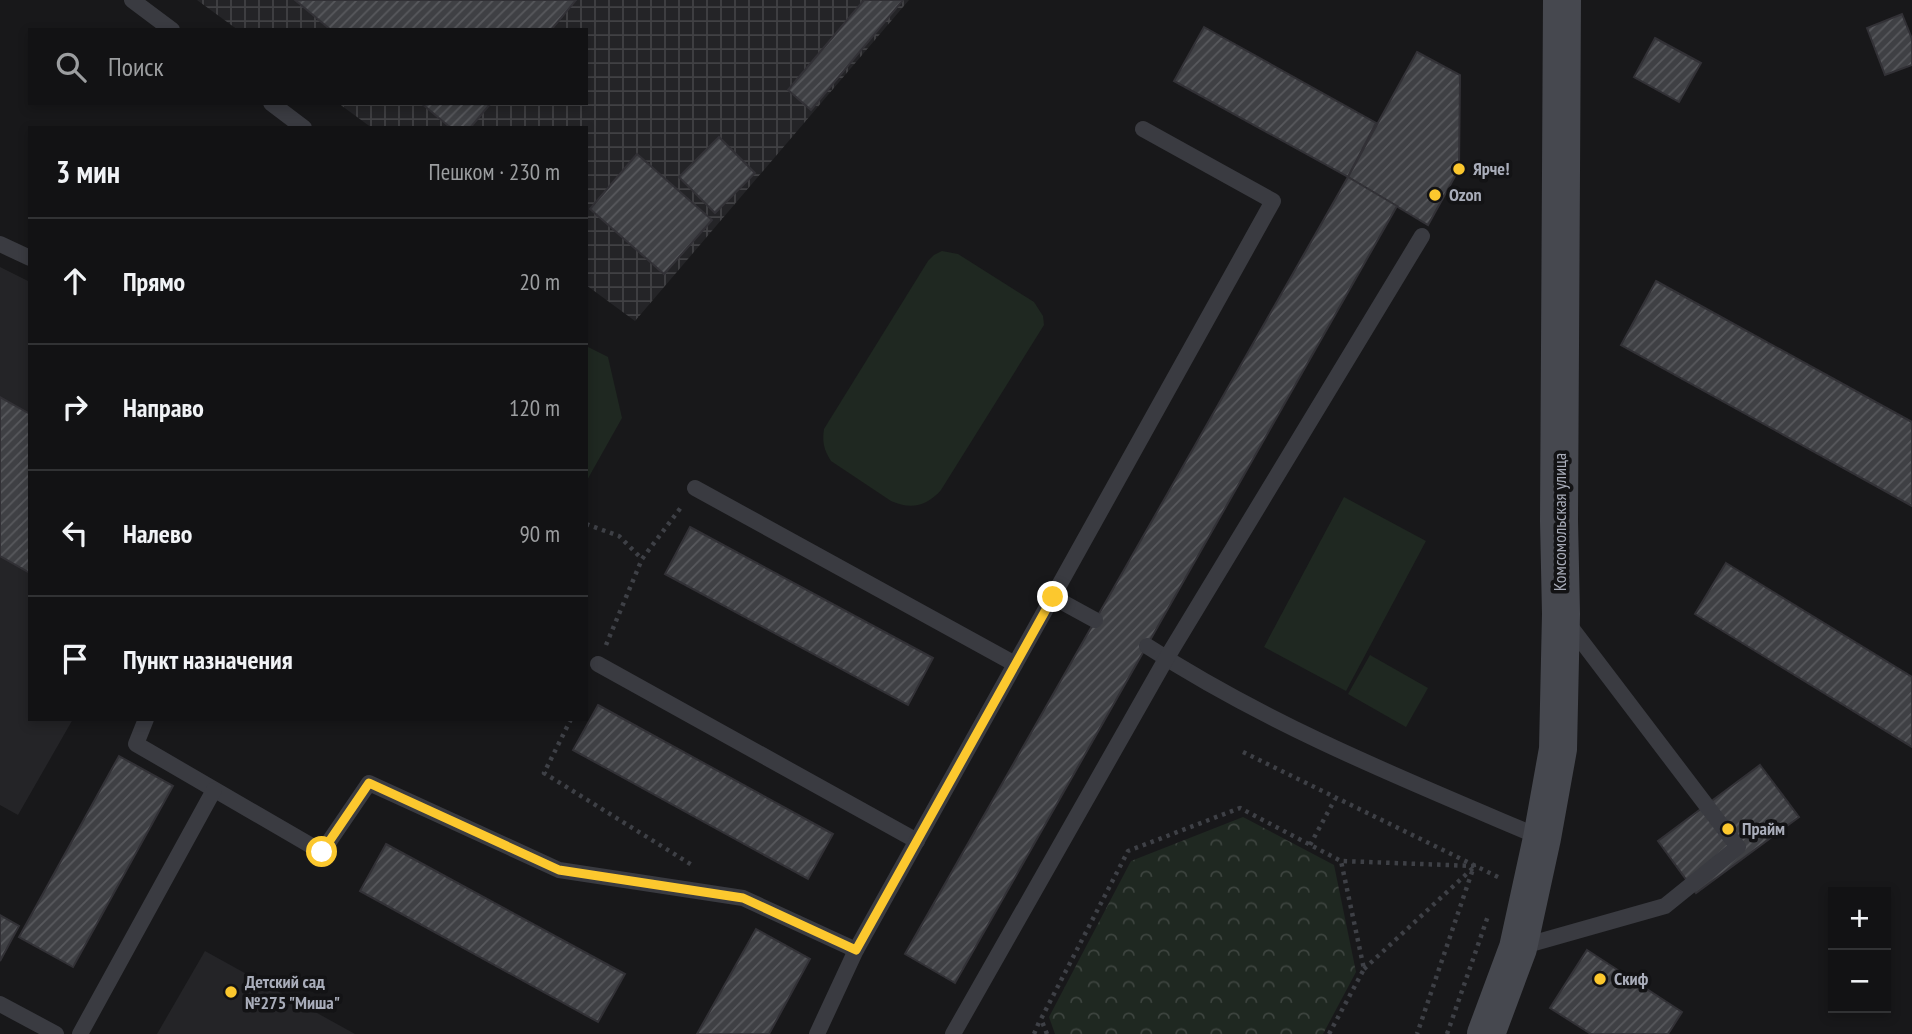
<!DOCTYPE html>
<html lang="ru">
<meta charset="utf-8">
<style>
:root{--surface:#121214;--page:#1b1b1d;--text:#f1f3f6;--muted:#9c9ea0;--line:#313234}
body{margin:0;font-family:"PT Sans Narrow",sans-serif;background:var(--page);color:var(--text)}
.controls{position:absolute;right:21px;bottom:21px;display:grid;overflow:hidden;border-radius:0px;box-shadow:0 4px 10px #0003}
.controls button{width:63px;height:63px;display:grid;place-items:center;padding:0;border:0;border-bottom:2px solid var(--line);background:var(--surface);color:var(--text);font:35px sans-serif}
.stop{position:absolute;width:21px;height:21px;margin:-16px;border:5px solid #fcc82e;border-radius:50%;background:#fff}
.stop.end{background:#fcc82e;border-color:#fff;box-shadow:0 2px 7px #0008}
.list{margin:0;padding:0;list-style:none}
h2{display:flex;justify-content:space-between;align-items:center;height:91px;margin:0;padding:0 28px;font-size:30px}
h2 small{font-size:23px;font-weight:400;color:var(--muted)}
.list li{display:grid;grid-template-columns:46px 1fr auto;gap:21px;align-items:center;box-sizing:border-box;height:126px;padding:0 28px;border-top:2px solid var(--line)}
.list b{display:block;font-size:26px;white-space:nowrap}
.list em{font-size:23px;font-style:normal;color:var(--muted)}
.icon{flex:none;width:38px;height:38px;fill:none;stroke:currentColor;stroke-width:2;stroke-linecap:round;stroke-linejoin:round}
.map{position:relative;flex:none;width:1912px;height:1034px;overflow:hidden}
.search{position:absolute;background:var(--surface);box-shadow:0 4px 10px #0003;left:28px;top:28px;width:560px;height:77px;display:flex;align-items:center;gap:18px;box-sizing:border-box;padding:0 24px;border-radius:0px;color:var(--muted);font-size:26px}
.panel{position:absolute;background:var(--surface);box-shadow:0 4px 10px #0003;left:28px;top:126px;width:560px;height:595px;border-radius:0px}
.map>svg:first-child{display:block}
.built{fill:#242427}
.industrial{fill:url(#industrial-grid)}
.park{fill:url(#park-crowns)}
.pitch{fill:#1f2821}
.building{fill:url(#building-hatch);stroke:#323136;stroke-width:2}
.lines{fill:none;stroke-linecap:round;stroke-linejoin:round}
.path{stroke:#3e4046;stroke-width:4.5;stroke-dasharray:3.5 5;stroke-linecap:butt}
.lane{stroke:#3a3b41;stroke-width:16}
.secondary{stroke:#46484f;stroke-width:38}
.route{stroke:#fcc82e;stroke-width:9}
.poi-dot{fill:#fcc82e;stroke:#131315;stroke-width:2.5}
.labels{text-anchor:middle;stroke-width:7;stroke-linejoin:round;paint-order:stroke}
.poi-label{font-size:18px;font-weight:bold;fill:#a9adba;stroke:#131315;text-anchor:start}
.street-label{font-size:18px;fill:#a9adba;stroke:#131315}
</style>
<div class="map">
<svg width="1912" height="1034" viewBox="0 0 1912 1034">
<defs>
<pattern id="industrial-grid" width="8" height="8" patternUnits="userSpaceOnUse" patternTransform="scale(1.75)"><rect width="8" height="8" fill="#242427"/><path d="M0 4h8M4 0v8" fill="none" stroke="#414144"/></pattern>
<pattern id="park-crowns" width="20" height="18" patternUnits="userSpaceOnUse" patternTransform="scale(1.75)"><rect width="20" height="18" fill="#1f2821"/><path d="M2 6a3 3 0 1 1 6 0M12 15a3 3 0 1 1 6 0" fill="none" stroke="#3d443f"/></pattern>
<pattern id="building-hatch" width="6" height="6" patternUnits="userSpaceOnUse" patternTransform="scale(1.75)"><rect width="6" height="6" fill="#3f4044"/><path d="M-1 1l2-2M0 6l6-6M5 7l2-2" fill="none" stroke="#58595d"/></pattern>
</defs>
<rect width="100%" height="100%" fill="#18181a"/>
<!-- built -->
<g class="built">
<polygon points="0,267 30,282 30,719 73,719 18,815 0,805"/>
<polygon points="205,951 355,1034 157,1034"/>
</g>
<!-- industrial -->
<polygon class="industrial" points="197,0 909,0 635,321 586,285 586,128 372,128 338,103 586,103 586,30 238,30"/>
<!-- park -->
<polygon class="park" points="1243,817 1334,865 1356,972 1323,1034 1055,1034 1049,1017 1131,861"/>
<!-- pitch -->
<g class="pitch">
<path d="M942 251 958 254 1034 302 1043 316 1044 325 941 490C927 506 911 510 891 501L831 461C824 450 822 442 824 429L928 261 934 255Z"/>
<polygon points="586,346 608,357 622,418 586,482"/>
<polygon points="1344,497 1426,541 1346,691 1264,647"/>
<polygon points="1370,655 1428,688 1406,727 1348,694"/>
</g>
<!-- building -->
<g class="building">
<polygon points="295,0 576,0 551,30 331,30"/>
<polygon points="864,0 903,0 811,110 788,90"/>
<polygon points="1902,14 1912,39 1912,65 1885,75 1867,28"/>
<polygon points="1204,27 1376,123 1348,177 1174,81"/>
<polygon points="1655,38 1701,63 1679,102 1634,77"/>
<polygon points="1417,52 1460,75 1459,169 1428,225 1348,177"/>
<polygon points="421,103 491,103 470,128 451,128"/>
<polygon points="719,137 755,173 715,213 679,177"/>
<polygon points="637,154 712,220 664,274 590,209"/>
<polygon points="1348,177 1397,206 955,983 905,954"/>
<polygon points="1656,281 1912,422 1912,506 1621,345"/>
<polygon points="0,397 30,414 30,573 0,556"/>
<polygon points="690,527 933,658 908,705 665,574"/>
<polygon points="1726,563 1912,677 1912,747 1695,614"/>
<polygon points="598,705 833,834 808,879 573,750"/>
<polygon points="119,756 173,786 73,967 19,937"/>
<polygon points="1760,765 1799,817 1696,893 1658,841"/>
<polygon points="386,844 625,974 598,1022 360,891"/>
<polygon points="0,915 19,926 0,961"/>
<polygon points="756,929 810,959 769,1034 697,1034"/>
<polygon points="1587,950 1682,1012 1668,1034 1591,1034 1550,1008"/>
</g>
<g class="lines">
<!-- path -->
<g class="path">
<polyline points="586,524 619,536 642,559"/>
<polyline points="606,645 642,559 682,506"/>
<polyline points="571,719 544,773 692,865"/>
<polyline points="1243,752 1500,878"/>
<polyline points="1310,845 1335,799"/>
<polyline points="1364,969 1474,867"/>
<polyline points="1034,1034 1040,1020"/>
<polyline points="1047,1034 1041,1019 1128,851 1240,808 1341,861 1474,866 1417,1034"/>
<polyline points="1329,1034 1364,969 1341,861"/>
<polyline points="1447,1034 1488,916"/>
</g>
<!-- lane -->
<g class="lane">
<polyline points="132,0 172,30"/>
<polyline points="271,103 304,128"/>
<polyline points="0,244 30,258"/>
<polyline points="695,488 1015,664"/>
<polyline points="1053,597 1095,620"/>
<path d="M1147 646C1270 726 1408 781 1542 838"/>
<polyline points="598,664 917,841"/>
<polyline points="146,719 136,744 322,852 369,783 559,870 743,898 856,950"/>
<polyline points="1520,947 1665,906 1738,847 1567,622"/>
<polyline points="0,1004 56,1034"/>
<polyline points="80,1034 214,790"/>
<polyline points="817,1034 856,950 1273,201 1143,129"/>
<polyline points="953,1034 1166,659 1422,236"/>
</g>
<!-- secondary -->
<polyline class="secondary" points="1486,1034 1518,948 1542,838 1558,749 1561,614 1559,521 1562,0"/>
</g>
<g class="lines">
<!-- route -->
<polyline class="route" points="322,852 369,783 559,870 743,898 856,950 1053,597"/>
</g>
<!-- markers -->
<g class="poi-dot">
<circle cx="1459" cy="169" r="7"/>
<circle cx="1435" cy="195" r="7"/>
<circle cx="1728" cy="829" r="7"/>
<circle cx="1600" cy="979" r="7"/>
<circle cx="231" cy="992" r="7"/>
</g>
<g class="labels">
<!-- poi labels -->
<g class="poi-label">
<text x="1473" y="175">Ярче!</text>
<text x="1449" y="201">Ozon</text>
<text x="1742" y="835">Прайм</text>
<text x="1614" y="985">Скиф</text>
<text x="245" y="988">Детский сад<tspan x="245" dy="21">№275 "Миша"</tspan></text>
</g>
<!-- street labels -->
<g class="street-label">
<text transform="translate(1560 522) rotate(-90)" y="6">Комсомольская улица</text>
</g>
</g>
</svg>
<div class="controls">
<button>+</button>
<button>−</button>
</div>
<div class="stop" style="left:322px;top:852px"></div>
<div class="stop end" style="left:1053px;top:597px"></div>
<div class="search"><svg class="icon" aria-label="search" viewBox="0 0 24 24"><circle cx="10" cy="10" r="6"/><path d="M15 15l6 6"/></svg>Поиск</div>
<section class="panel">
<h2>3 мин<small>Пешком · 230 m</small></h2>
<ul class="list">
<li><svg class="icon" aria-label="ahead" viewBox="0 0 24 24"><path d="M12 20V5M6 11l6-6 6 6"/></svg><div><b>Прямо</b></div><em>20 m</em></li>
<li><svg class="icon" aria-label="right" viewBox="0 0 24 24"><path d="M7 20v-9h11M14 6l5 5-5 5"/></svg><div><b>Направо</b></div><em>120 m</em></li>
<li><svg class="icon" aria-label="left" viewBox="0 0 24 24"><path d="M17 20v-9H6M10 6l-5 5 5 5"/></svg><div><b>Налево</b></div><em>90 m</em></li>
<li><svg class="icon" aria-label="arrive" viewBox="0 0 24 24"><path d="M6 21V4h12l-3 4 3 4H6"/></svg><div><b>Пункт назначения</b></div></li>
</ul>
</section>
</div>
